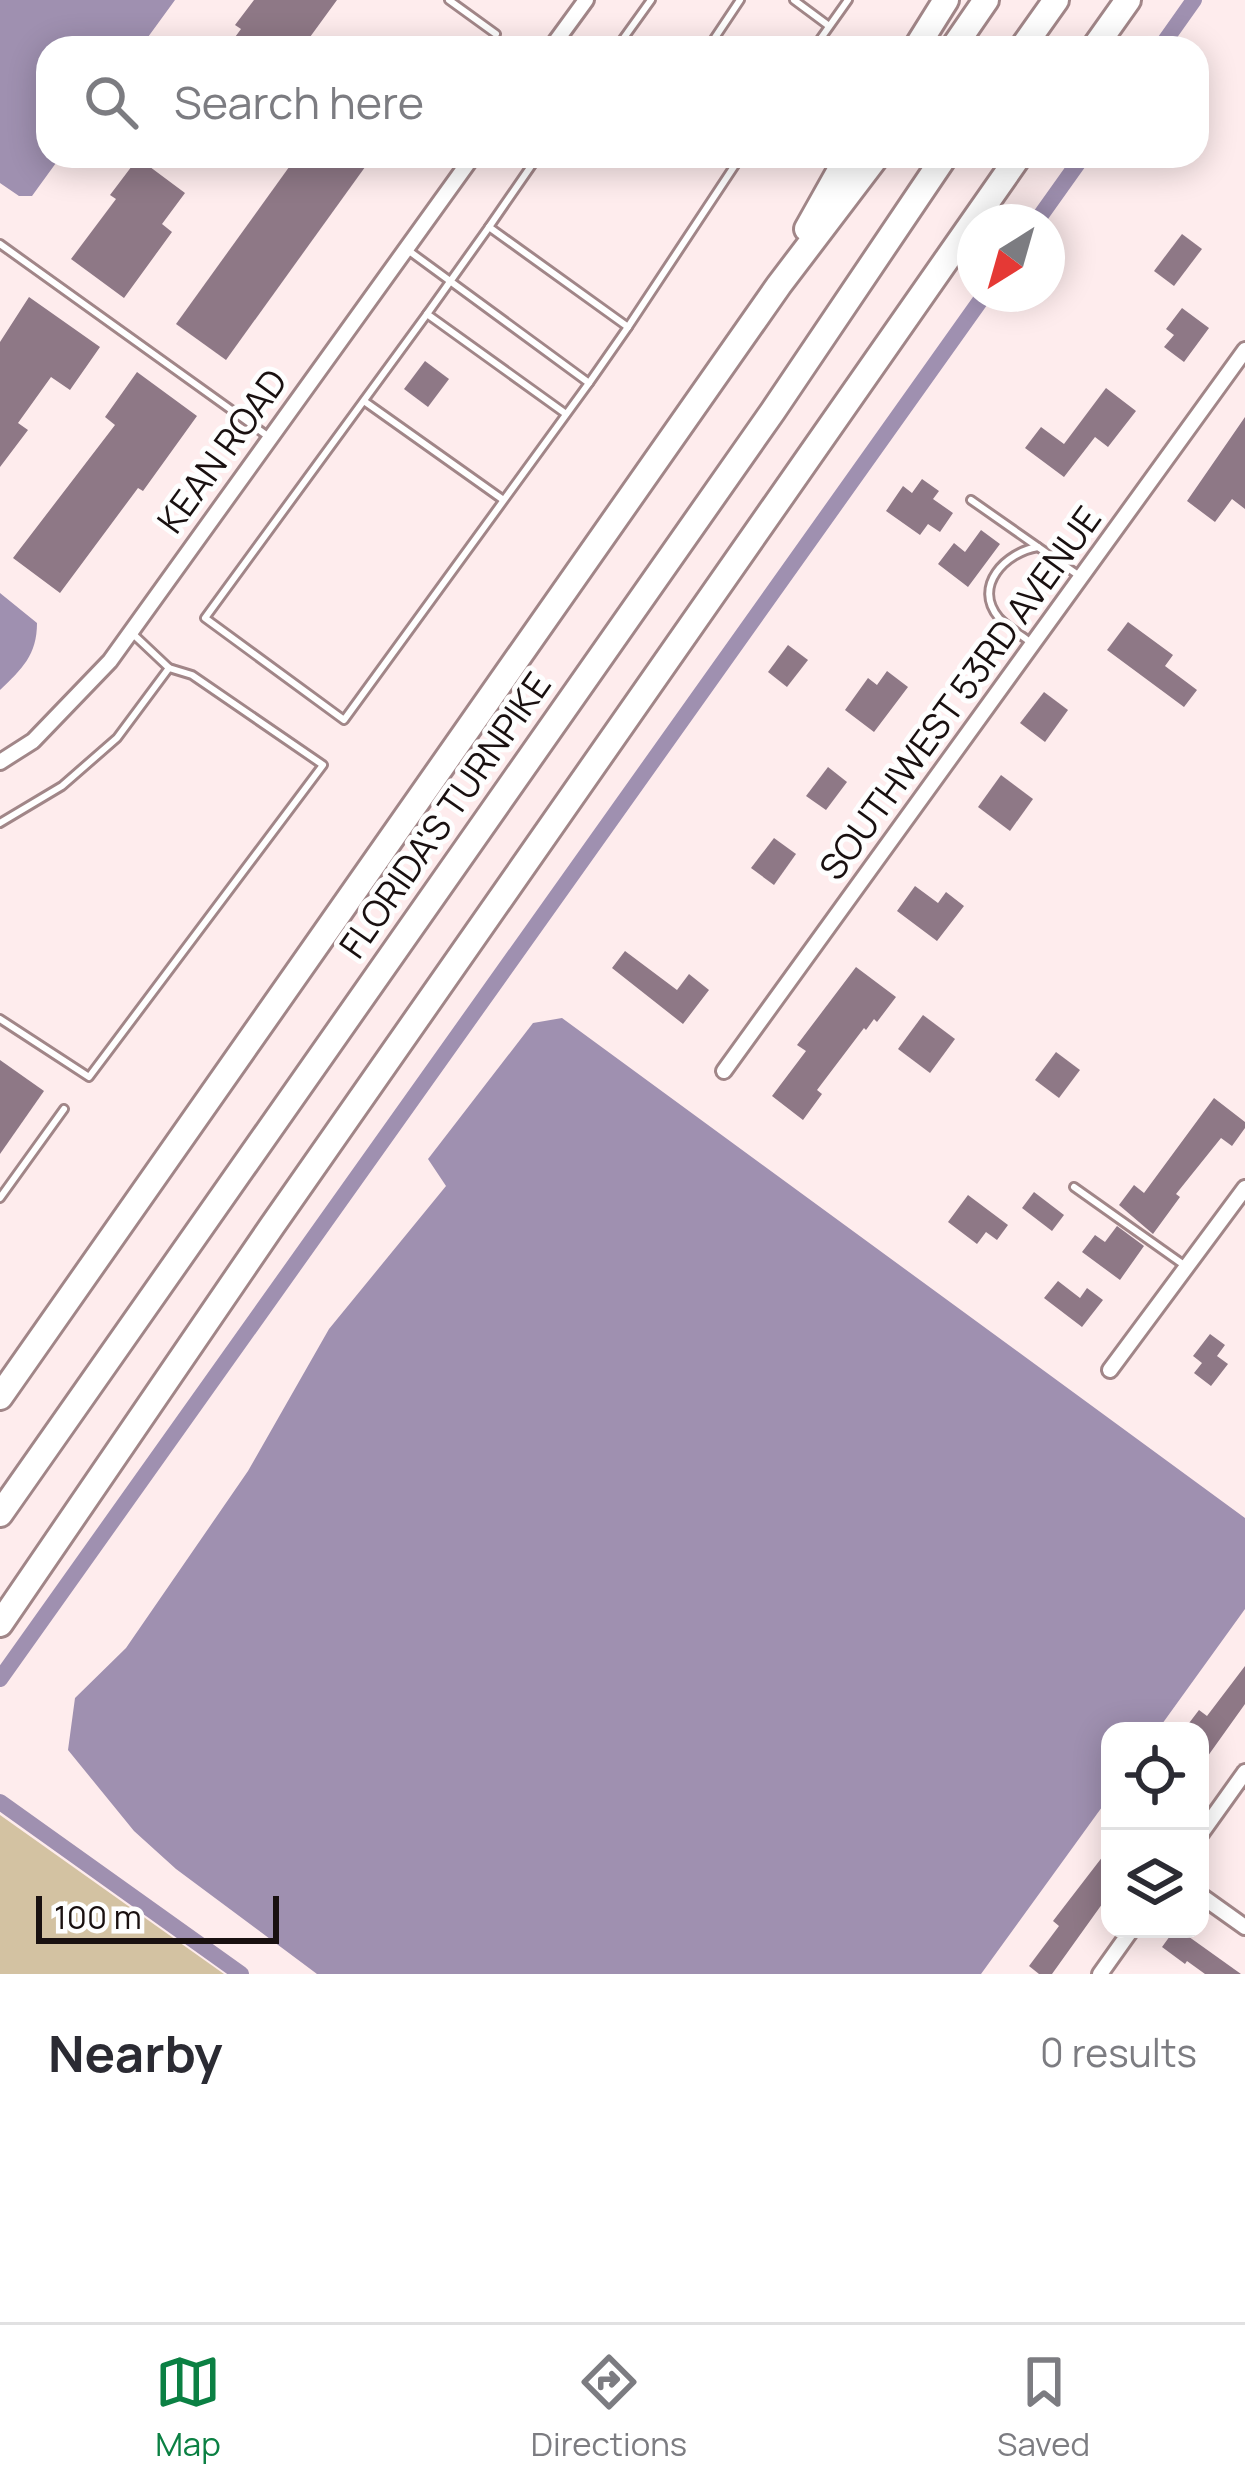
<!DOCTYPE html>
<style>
:root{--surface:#fff;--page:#f2f2f3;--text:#2b2b33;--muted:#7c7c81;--line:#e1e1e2;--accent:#0b8043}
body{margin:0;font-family:Manrope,sans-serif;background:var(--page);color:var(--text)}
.controls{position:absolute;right:36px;bottom:36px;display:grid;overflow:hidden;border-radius:24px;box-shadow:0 6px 30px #0003}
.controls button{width:108px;height:108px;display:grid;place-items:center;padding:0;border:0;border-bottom:3px solid var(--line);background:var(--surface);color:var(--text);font:60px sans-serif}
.compass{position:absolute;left:957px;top:204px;width:108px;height:108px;border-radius:50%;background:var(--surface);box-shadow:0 6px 30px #0003;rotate:217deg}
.scale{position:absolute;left:36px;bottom:30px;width:243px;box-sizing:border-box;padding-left:12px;border:6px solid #191010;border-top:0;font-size:33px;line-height:42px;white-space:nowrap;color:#191010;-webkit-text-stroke:9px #fefefe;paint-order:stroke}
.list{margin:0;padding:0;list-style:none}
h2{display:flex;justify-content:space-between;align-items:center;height:156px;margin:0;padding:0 48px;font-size:51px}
h2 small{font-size:39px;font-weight:400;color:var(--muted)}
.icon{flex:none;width:66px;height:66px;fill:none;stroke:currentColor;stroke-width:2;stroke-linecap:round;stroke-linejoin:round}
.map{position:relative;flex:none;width:1245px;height:1974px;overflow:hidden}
.search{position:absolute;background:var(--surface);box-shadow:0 6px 30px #0003;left:36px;right:36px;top:36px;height:132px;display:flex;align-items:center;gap:30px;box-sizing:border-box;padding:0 42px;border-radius:36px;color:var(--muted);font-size:45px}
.sheet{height:348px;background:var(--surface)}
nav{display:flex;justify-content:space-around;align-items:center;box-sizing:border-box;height:168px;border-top:3px solid var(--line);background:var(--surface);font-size:33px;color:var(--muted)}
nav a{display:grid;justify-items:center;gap:6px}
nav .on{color:var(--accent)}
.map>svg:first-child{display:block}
.green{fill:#d3c2a2}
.water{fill:#9f90b0}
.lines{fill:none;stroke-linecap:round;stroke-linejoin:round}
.canal{stroke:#9f90b0;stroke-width:16}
.building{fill:#8e7886}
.service-casing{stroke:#a18688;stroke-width:12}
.minor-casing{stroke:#a18688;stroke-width:20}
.motorway-casing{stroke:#a18688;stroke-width:30}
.service{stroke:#fff;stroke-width:6}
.minor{stroke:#fff;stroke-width:14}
.motorway{stroke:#fff;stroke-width:24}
.labels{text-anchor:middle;stroke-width:10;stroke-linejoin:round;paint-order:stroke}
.street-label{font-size:36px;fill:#191010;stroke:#fefefe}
</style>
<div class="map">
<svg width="1245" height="1974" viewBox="0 0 1245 1974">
<rect width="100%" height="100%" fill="#feeced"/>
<!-- green -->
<polygon class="green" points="0,1815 224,1974 0,1974"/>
<!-- water -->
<g class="water">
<polygon points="0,0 175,0 140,48 48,48 48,156 61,156 32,196 19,196 0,183"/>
<path d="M0 593 37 623C37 655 22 669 0 690Z"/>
<polygon points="562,1018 1245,1518 1245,1609 1157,1731 1110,1731 1110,1796 981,1974 317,1974 176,1869 134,1831 68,1750 75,1698 126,1648 248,1471 329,1329 446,1186 428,1159 533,1023"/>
</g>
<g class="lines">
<!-- canal -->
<g class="canal">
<polyline points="1160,48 1194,0"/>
<polyline points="1036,222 1083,156"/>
<polyline points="0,1679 985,294"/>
<polyline points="0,1802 241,1974"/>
</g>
</g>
<!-- building -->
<g class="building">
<polygon points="254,0 337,0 302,48 227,48 241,29 235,25"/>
<polygon points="297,156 373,156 226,360 176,324"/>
<polygon points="138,158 185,193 162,224 172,232 124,298 71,259 116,199 110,195"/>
<polygon points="1182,234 1202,249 1174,286 1154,271"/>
<polygon points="29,297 100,347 70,390 51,377 18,423 28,430 0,467 0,342"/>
<polygon points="1182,308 1209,328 1184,362 1164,347 1174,335 1166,329"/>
<polygon points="425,361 449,379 428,407 404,389"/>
<polygon points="137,372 197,416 143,491 138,488 60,593 13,558 115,425 105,417"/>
<polygon points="1106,388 1136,411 1108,447 1095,437 1064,477 1025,448 1041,427 1064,444"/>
<polygon points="1245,417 1245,509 1232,499 1215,522 1187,501"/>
<polygon points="922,479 939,491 933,499 953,513 940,532 928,524 920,535 886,511 903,486 912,493"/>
<polygon points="981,530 1000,544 968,587 938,564 954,543 965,552"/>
<polygon points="1128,622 1173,655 1165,666 1197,690 1184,707 1107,650"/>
<polygon points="788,645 808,660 787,687 768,672"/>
<polygon points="887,671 908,687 874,732 845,710 868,678 877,685"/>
<polygon points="1044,692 1068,710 1045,742 1020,723"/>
<polygon points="828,767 847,782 826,810 806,796"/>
<polygon points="1001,775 1033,799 1010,831 978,807"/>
<polygon points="774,838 796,854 774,885 751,868"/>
<polygon points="915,886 938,903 946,892 964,906 937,941 897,911"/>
<polygon points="625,951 677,990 689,974 709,990 683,1024 612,968"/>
<polygon points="856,967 896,997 877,1022 874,1019 866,1030 864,1028 817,1090 822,1094 803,1120 772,1096 806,1051 797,1045"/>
<polygon points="923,1015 955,1039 930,1073 898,1049"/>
<polygon points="1056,1052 1080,1070 1059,1098 1035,1080"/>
<polygon points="0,1060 44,1091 0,1154"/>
<polygon points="1214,1098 1245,1122 1245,1128 1232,1146 1221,1138 1176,1194 1180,1197 1153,1234 1119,1205 1134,1185 1144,1193"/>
<polygon points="1034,1192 1064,1215 1052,1231 1022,1208"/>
<polygon points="968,1195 1008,1225 997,1240 986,1232 977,1244 948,1222"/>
<polygon points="1117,1226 1144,1246 1120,1280 1082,1252 1095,1235 1105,1242"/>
<polygon points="1058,1281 1080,1298 1087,1288 1103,1300 1082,1327 1044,1298"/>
<polygon points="1210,1334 1225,1345 1217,1356 1228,1364 1211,1386 1194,1373 1202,1363 1193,1356"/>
<polygon points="1245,1666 1245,1704 1200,1767 1200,1731 1183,1731 1199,1710 1207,1716"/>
<polygon points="1110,1847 1110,1893 1052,1974 1039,1974 1029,1966 1059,1926 1053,1921"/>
<polygon points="1175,1929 1178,1929 1241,1974 1205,1974 1187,1961 1185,1964 1162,1947"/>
</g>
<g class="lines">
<defs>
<g id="service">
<polyline points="449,0 496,34"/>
<polyline points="794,0 829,26"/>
<polyline points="620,48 618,46 651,0"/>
<polyline points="708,48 740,0"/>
<polyline points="814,48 848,0"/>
<polyline points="489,227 538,156"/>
<polyline points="0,244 269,437"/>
<polyline points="405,248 589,383 628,327 489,227 427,314 566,414"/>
<polyline points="427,314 205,618 344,720 589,383"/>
<polyline points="628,327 741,156"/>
<polyline points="364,401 502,499"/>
<polyline points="971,500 1078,575"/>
<path d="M1030 642C1020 634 1007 627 999 618 972 586 1006 552 1038 547"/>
<polyline points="0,823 62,786 117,738 169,668"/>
<polyline points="0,1019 89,1077 323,765 192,675 169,668 133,634"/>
<polyline points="1074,1187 1184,1265"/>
<polyline points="0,1198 64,1109"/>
</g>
<g id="minor">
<polyline points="551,48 586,0"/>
<polyline points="0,762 33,741 110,661 473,156"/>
<polyline points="724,1071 1245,350"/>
<polyline points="1110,1370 1245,1188"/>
<polyline points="1200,1835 1245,1772"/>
<polyline points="1200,1895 1245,1927"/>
<polyline points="1100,1974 1132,1929"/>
</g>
<g id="motorway">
<polyline points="916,48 946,0"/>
<polyline points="953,48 986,0"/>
<polyline points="1022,48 1056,0"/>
<polyline points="1094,48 1128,0"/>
<polyline points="807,229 848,156"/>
<polyline points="0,1397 779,285 877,156"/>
<polyline points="0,1514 773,411 945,156"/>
<polyline points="0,1624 272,1226 1019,156"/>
</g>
</defs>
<!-- service casing -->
<use href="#service" class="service-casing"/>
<!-- minor casing -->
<use href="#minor" class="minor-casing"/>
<!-- motorway casing -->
<use href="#motorway" class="motorway-casing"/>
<!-- service -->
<use href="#service" class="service"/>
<!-- minor -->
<use href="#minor" class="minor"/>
<!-- motorway -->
<use href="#motorway" class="motorway"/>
</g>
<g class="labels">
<!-- street labels -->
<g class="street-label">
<text transform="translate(222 451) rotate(-54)" y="13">KEAN ROAD</text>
<text transform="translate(960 693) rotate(-54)" y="13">SOUTHWEST 53RD AVENUE</text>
<text transform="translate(445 815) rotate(-55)" y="13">FLORIDA'S TURNPIKE</text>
</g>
</g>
</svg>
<div class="controls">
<button><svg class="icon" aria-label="locate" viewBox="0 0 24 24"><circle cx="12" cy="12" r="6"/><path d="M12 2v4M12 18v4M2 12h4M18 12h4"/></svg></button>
<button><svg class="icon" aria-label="layers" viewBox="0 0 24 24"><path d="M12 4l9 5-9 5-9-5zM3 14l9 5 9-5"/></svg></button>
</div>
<svg class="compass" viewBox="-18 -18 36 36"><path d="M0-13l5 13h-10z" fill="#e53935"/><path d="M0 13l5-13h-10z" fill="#7c7c81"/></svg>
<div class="scale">100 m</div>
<div class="search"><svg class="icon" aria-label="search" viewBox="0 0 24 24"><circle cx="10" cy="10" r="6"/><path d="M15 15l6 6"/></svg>Search here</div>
</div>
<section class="sheet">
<h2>Nearby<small>0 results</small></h2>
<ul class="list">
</ul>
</section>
<nav>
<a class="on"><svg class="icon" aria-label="map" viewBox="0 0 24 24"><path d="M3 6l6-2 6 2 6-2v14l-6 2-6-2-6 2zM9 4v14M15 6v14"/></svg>Map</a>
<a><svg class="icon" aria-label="directions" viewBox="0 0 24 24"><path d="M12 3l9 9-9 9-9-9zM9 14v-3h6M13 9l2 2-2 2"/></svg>Directions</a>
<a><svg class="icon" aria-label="saved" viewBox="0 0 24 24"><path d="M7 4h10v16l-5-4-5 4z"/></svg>Saved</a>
</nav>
